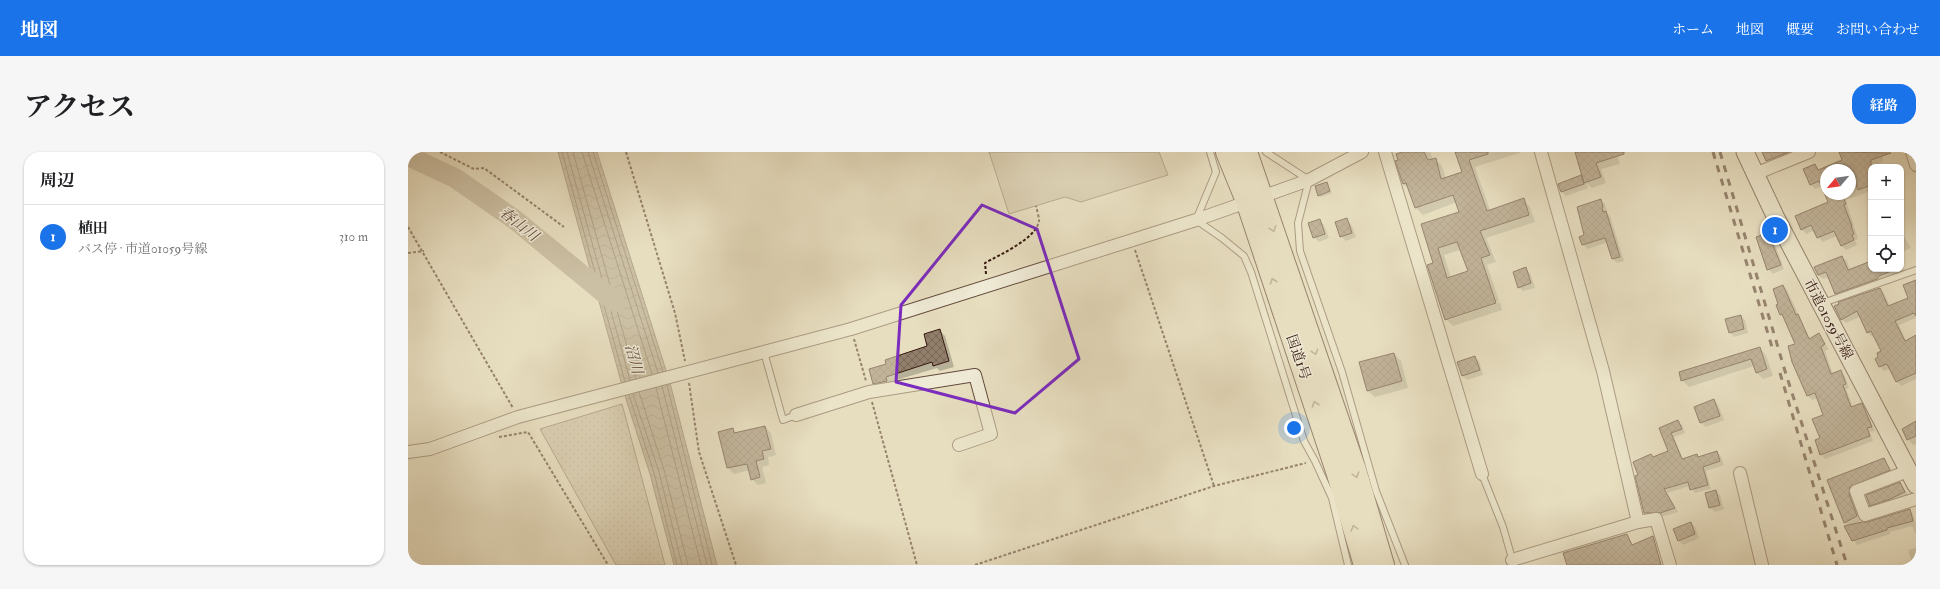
<!DOCTYPE html>
<html lang="ja">
<meta charset="utf-8">
<style>
:root{--surface:#fff;--page:#f6f6f6;--text:#202124;--muted:#757577;--line:#e0e0e0;--accent:#1a73e8}
body{margin:0;font-family:"IM FELL Double Pica","Noto Serif JP",serif;background:var(--page);color:var(--text)}
.controls{position:absolute;right:12px;top:12px;display:grid;overflow:hidden;border-radius:8px;box-shadow:0 1px 3px #0004}
.controls button{width:36px;height:36px;display:grid;place-items:center;padding:0;border:0;border-bottom:1px solid var(--line);background:var(--surface);color:var(--text);font:20px sans-serif}
.compass{position:absolute;left:1412px;top:12px;width:36px;height:36px;border-radius:50%;background:var(--surface);box-shadow:0 1px 3px #0004;rotate:241deg}
.you{position:absolute;left:886px;top:276px;width:14px;height:14px;margin:-10px;border:3px solid #fff;border-radius:50%;background:#1a73e8;box-shadow:0 0 0 6px #1a73e833}
.badge{display:grid;place-items:center;width:26px;height:26px;border-radius:50%;background:var(--accent);color:#fff;font-size:13px;font-weight:700}
.pin{position:absolute;translate:-50% -50%;border:2px solid #fff;box-shadow:0 1px 4px #0006}
.list{margin:0;padding:0;list-style:none}
h2{display:flex;justify-content:space-between;align-items:center;height:52px;margin:0;padding:0 16px;font-size:17px}
h2 small{font-size:13px;font-weight:400;color:var(--muted)}
.list li{display:grid;grid-template-columns:26px 1fr auto;gap:12px;align-items:center;box-sizing:border-box;height:64px;padding:0 16px;border-top:1px solid var(--line)}
.list b{display:block;font-size:15px;white-space:nowrap}
.list p{margin:0;font-size:13px;white-space:nowrap;color:var(--muted)}
.list em{font-size:13px;font-style:normal;color:var(--muted)}
.icon{flex:none;width:22px;height:22px;fill:none;stroke:currentColor;stroke-width:2;stroke-linecap:round;stroke-linejoin:round}
.map{position:relative;flex:none;width:1508px;height:413px;overflow:hidden;border-radius:16px}
header{display:flex;align-items:center;gap:24px;box-sizing:border-box;height:56px;padding:0 20px;background:var(--accent);color:#fff}
header strong{font-size:19px}
nav{display:flex;gap:22px;margin-inline-start:auto;font-size:14px}
.intro{display:flex;align-items:center;justify-content:space-between;box-sizing:border-box;height:96px;padding:0 24px}
h1{margin:0;font-size:28px}
.button{padding:10px 18px;border-radius:16px;background:var(--accent);color:#fff;font-size:14px;font-weight:700}
main{display:flex;gap:24px;padding:0 24px}
aside{flex:1;background:var(--surface);border-radius:16px;box-shadow:0 1px 3px #0004}
.map>svg:first-child{display:block}
.grass{fill:url(#grass-dots);stroke:#806a58}
.pitch{fill:#c9bca2;stroke:#806a58}
.water{fill:url(#water-waves);stroke:#7c6754}
.shadow{fill:#0003;fill-rule:evenodd}
.lines{fill:none;stroke-linecap:round;stroke-linejoin:round}
.shore{stroke:#705a48;stroke-width:1}
.river{stroke:#ab9b83;stroke-width:20}
.building{fill:url(#building-cross-hatch);stroke:#36180e;fill-rule:evenodd}
.lane-casing{stroke:#624a3a;stroke-width:8}
.street-casing{stroke:#624a3a;stroke-width:14}
.secondary-casing{stroke:#36180e;stroke-width:19}
.highway-casing{stroke:#36180e;stroke-width:24}
.path{stroke:#36180e;stroke-width:2;stroke-dasharray:3 2;stroke-linecap:butt}
.lane{stroke:#efead6;stroke-width:6}
.street{stroke:#efead6;stroke-width:12}
.secondary{stroke:#efead6;stroke-width:17}
.highway{stroke:#e7dec0;stroke-width:22}
.rail{stroke:#36180e;stroke-width:3;stroke-dasharray:7 7;stroke-linecap:butt}
.oneway{stroke:#978570}
.marked{fill:none;stroke:#7b2cbf;stroke-width:3;stroke-linejoin:round}
.labels{text-anchor:middle;stroke-width:3;stroke-linejoin:round;paint-order:stroke}
.street-label{font-size:14px;fill:#36180e;stroke:#efead6}
.water-label{font-size:15px;font-style:italic;fill:#654c3d;stroke:#efead6}
</style>
<header>
<strong>地図</strong>
<nav><a>ホーム</a><a>地図</a><a>概要</a><a>お問い合わせ</a></nav>
</header>
<div class="intro"><h1>アクセス</h1><a class="button">経路</a></div>
<main>
<aside>
<h2>周辺<small></small></h2>
<ul class="list">
<li><span class="badge">1</span><div><b>植田</b><p>バス停 · 市道01059号線</p></div><em>310 m</em></li>
</ul>
</aside>
<div class="map">
<svg width="1508" height="413" viewBox="0 0 1508 413">
<defs>
<pattern id="grass-dots" width="8" height="8" patternUnits="userSpaceOnUse"><rect width="8" height="8" fill="#c9bca2"/><path d="M2 2h.1M6 6h.1" fill="none" stroke="#ada18a" stroke-width="1.8" stroke-linecap="round"/></pattern>
<pattern id="water-waves" width="16" height="10" patternUnits="userSpaceOnUse"><rect width="16" height="10" fill="#ab9b83"/><path d="M0 5q4-4 8 0t8 0" fill="none" stroke="#8c7d6a"/></pattern>
<pattern id="building-cross-hatch" width="8" height="8" patternUnits="userSpaceOnUse"><rect width="8" height="8" fill="#927f6b"/><path d="M0 0l8 8M0 8l8-8" fill="none" stroke="#786756"/></pattern>
</defs>
<rect width="100%" height="100%" fill="#e7dec0"/>
<filter id="stains"><feTurbulence type="fractalNoise" baseFrequency=".005" numOctaves="4"/><feColorMatrix values="0 0 0 0 .2 0 0 0 0 .09 0 0 0 0 .02 0 0 0 .5 -.17"/></filter>
<radialGradient id="worn" r=".72"><stop offset=".6" stop-color="#630" stop-opacity="0"/><stop offset="1" stop-color="#630" stop-opacity=".3"/></radialGradient>
<!-- grass -->
<polygon class="grass" points="214,252 257,413 208,413 132,277"/>
<!-- pitch -->
<polygon class="pitch" points="581,0 751,0 760,23 673,50 657,45 601,62"/>
<!-- water -->
<polygon class="water" points="150,0 189,0 262,231 309,413 266,413 242,322 217,244"/>
<!-- shadow -->
<g class="shadow">
<path d="M997 0H1022L1025 8 1027 7 1034 14 1038 27 1055 21 1048 0H1114L1067 15 1082 58 1115 48 1122 55 1127 70 1078 86 1088 110 1079 113 1091 149 1041 166V168L1092 150 1094 158 1045 174 1038 167 1027 112 1014 72 1052 60 1049 50 1015 63 1008 56 1001 37 995 32 991 9ZM1052 98 1061 120 1043 126 1036 103Z"/>
<polygon points="1168,0 1208,0 1212,12 1193,17 1198,31 1184,36 1178,31 1180,36 1158,44 1153,39 1173,25 1177,28"/>
<polygon points="1355,0 1399,0 1364,13 1359,9"/>
<path d="M1432 0H1458L1459 2 1472 0 1476 9 1470 12 1471 15H1463V39L1438 48 1450 87 1447 88 1449 93 1438 98 1433 93 1429 84 1414 90 1407 78 1398 82 1394 77 1421 50 1414 34 1407 37 1403 33 1396 17 1407 13 1411 18 1435 8ZM1418 18H1442V42H1418Z"/>
<polygon points="919,31 924,41 913,45 911,43"/>
<polygon points="1192,48 1197,52 1199,60 1197,60 1202,64 1216,109 1209,111 1205,107 1200,90 1180,97 1175,93 1173,85 1178,84"/>
<polygon points="938,67 943,72 948,85 938,89 933,84"/>
<polygon points="911,68 916,73 921,86 911,90 906,85"/>
<polygon points="1493,79 1503,96 1493,100"/>
<polygon points="1360,82 1365,87 1376,117 1365,122 1360,117"/>
<polygon points="1434,105 1439,109 1442,118 1463,110 1463,117 1493,117 1493,112 1496,119 1432,146 1428,141 1421,125 1415,127 1410,123"/>
<polygon points="1117,117 1122,121 1127,136 1115,139 1111,135"/>
<polygon points="1375,134 1379,138 1402,187 1411,183 1421,197 1417,199 1425,222 1432,220 1437,224 1441,236 1438,237 1445,255 1453,252 1457,256 1467,279 1462,280 1465,289 1417,307 1413,302 1416,263 1410,246 1404,248 1400,244 1385,210 1388,193 1377,167 1373,163 1369,153 1371,152"/>
<polygon points="1472,137 1476,141 1482,155 1499,147 1508,162 1508,166 1491,173 1498,189 1508,187 1508,227 1493,234 1489,229 1482,216 1476,219 1472,215 1468,207 1472,205 1474,200 1467,183 1464,185 1459,180 1453,164 1438,171 1433,167"/>
<polygon points="1333,164 1337,168 1340,181 1326,185 1321,180"/>
<polygon points="531,178 537,184 546,215 532,219 529,216 482,230 484,234 472,237 466,231 480,212 521,195"/>
<polygon points="1351,196 1358,203 1365,224 1355,227 1348,220 1346,214 1281,235 1274,228"/>
<polygon points="986,202 993,209 1000,236 967,245 960,239"/>
<polygon points="1066,205 1071,209 1075,223 1059,228 1055,224"/>
<polygon points="1306,248 1310,253 1316,268 1298,275 1293,271 1287,256"/>
<polygon points="1270,269 1274,273 1277,281 1266,285 1275,307 1289,303 1291,306 1309,300 1313,304 1316,313 1298,319 1303,337 1287,341 1282,334 1259,341 1270,360 1256,364 1241,365 1237,361 1231,323 1246,306 1262,300 1252,276"/>
<polygon points="1508,271 1508,292 1505,293 1500,287"/>
<polygon points="357,275 363,281 368,303 360,305 361,313 354,315 358,331 350,333 344,327 342,318 326,322 320,316 311,280 324,277 329,281"/>
<polygon points="1476,308 1486,322 1445,346 1453,368 1448,372 1459,371 1501,358 1505,362 1508,372 1508,383 1504,374 1482,380 1482,382 1449,393 1438,375 1440,374 1436,370 1420,329"/>
<polygon points="1492,331 1501,344 1467,358 1462,353"/>
<polygon points="1307,339 1312,343 1316,357 1307,360 1302,355"/>
<polygon points="1282,371 1287,375 1291,386 1275,393 1270,388"/>
<polygon points="1220,385 1224,393 1244,386 1254,413 1160,413"/>
<polygon points="1508,396 1508,413 1505,413 1500,398"/>
</g>
<g class="lines">
<!-- shore -->
<g class="shore">
<polyline points="154,0 217,230"/>
<polyline points="159,0 222,228"/>
<polyline points="165,0 228,227"/>
<polyline points="174,0 244,222"/>
<polyline points="180,0 250,221"/>
<polyline points="185,0 255,220"/>
<polyline points="259,233 304,413"/>
<polyline points="254,234 299,413"/>
<polyline points="248,236 293,413"/>
<polyline points="231,240 256,318 280,413"/>
<polyline points="225,242 251,320 274,413"/>
<polyline points="221,243 246,321 269,413"/>
</g>
<!-- river -->
<polyline class="river" points="0,4 47,26 106,67 207,150"/>
</g>
<!-- building -->
<g class="building">
<path d="M994 0H1016L1020 8 1028 6 1033 27 1054 20 1047 0H1080V2L1061 8 1079 59 1116 46 1121 63 1072 79 1082 103 1073 106 1088 151 1037 168 1019 113 1025 111 1013 72 1051 60 1045 43 1007 56 998 31 995 32 987 9 990 8 988 2ZM1049 90 1060 119 1039 126 1030 96Z"/>
<polygon points="1167,0 1216,0 1216,2 1188,11 1193,25 1176,31"/>
<polygon points="1354,0 1381,0 1358,9"/>
<polygon points="1431,0 1483,1 1463,8 1463,33 1450,38 1442,18 1418,18 1418,42 1434,42 1438,52 1436,53 1444,74 1443,74 1446,82 1444,83 1446,88 1433,94 1426,79 1409,86 1403,73 1393,78 1387,64 1420,50 1411,29 1402,33 1395,17 1407,12 1410,18 1434,8"/>
<polygon points="1173,23 1176,32 1153,40 1150,32"/>
<polygon points="919,30 922,39 910,44 907,34"/>
<polygon points="1193,47 1195,55 1194,56 1195,60 1198,59 1212,105 1204,107 1197,86 1174,93 1171,85 1176,83 1169,55"/>
<polygon points="939,66 944,81 932,85 927,70"/>
<polygon points="912,67 917,82 905,86 900,71"/>
<polygon points="1360,81 1373,113 1359,118 1348,85"/>
<polygon points="1434,104 1440,118 1463,109 1463,117 1488,117 1471,124 1469,127 1427,142 1418,120 1410,123 1406,115"/>
<polygon points="1118,115 1123,131 1110,136 1105,120"/>
<polygon points="1508,128 1508,164 1506,161 1487,169 1497,189 1508,183 1508,221 1488,230 1479,212 1471,215 1467,207 1470,205 1469,201 1473,199 1463,179 1459,181 1449,159 1433,168 1426,154 1431,152 1430,150 1472,136 1480,154 1500,146 1495,133"/>
<polygon points="1375,133 1388,163 1390,162 1401,187 1411,181 1417,192 1413,195 1423,222 1433,218 1438,232 1435,233 1443,255 1454,251 1464,275 1459,276 1462,284 1412,303 1407,288 1412,286 1404,267 1415,263 1407,241 1399,244 1384,210 1380,194 1387,192 1374,162 1372,163 1368,153 1370,152 1365,137"/>
<polygon points="1333,163 1336,177 1321,181 1317,167"/>
<polygon points="532,177 541,209 525,214 524,210 478,225 479,229 465,232 461,217 478,212 477,208 519,194 516,182"/>
<polygon points="1352,195 1359,217 1348,221 1343,207 1273,229 1271,220"/>
<polygon points="986,201 994,229 959,239 951,210"/>
<polygon points="1067,204 1072,218 1054,224 1049,210"/>
<polygon points="1306,247 1312,264 1292,271 1286,255"/>
<polygon points="1270,268 1274,277 1263,281 1274,307 1289,302 1290,305 1309,299 1312,309 1295,315 1300,333 1282,338 1280,330 1256,337 1267,356 1252,361 1236,361 1227,324 1230,323 1225,310 1243,302 1245,305 1260,299 1251,276"/>
<polygon points="1508,269 1508,284 1499,288 1494,277"/>
<polygon points="357,274 363,297 354,299 356,307 348,309 352,325 343,328 339,312 319,316 310,280 325,276 326,281"/>
<polygon points="1476,306 1482,318 1442,335 1441,342 1449,364 1436,371 1419,328"/>
<polygon points="1492,330 1497,340 1482,347 1462,354 1458,343"/>
<polygon points="1308,338 1312,353 1301,356 1297,341"/>
<polygon points="1502,357 1505,369 1479,376 1479,378 1444,389 1436,374 1454,370 1459,370"/>
<polygon points="1283,370 1287,382 1270,389 1265,377"/>
<polygon points="1219,382 1224,393 1245,384 1253,413 1159,413 1155,401"/>
</g>
<g class="lines">
<defs>
<g id="lane">
<polyline points="802,0 808,20 788,68 814,86 836,104 843,120 896,289 907,309 924,346 940,413"/>
<polyline points="858,0 901,28 890,71 892,99 934,220 968,339 997,413"/>
<polyline points="1415,151 1508,118"/>
<polyline points="356,200 375,268 388,263"/>
<polyline points="1074,322 1095,375 1105,410"/>
</g>
<g id="street">
<polyline points="977,0 1074,322"/>
<polyline points="1133,0 1195,219 1230,370 1248,367 1262,413"/>
<polyline points="1504,0 1508,13"/>
<polyline points="1347,22 1401,0"/>
<polyline points="388,263 461,240 567,223 583,282 551,293"/>
<polyline points="0,300 22,297 110,265 443,177 788,68 901,28 954,0"/>
<polyline points="1500,319 1448,339 1457,363 1508,347"/>
<polyline points="1332,321 1354,413"/>
<polyline points="1104,408 1230,370"/>
</g>
<polyline id="secondary" points="1337,0 1368,66 1508,333"/>
<g id="highway">
<polyline points="819,0 839,49 930,322 957,413"/>
<polyline points="838,0 947,318 975,413"/>
</g>
</defs>
<!-- lane casing -->
<use href="#lane" class="lane-casing"/>
<!-- street casing -->
<use href="#street" class="street-casing"/>
<!-- secondary casing -->
<use href="#secondary" class="secondary-casing"/>
<!-- highway casing -->
<use href="#highway" class="highway-casing"/>
<!-- path -->
<g class="path">
<polyline points="32,0 66,17 76,16 156,75"/>
<polyline points="218,0 267,161 277,209"/>
<polyline points="0,75 105,256"/>
<polyline points="727,98 806,334"/>
<polyline points="0,101 16,99"/>
<path d="M578 122 577 111C591 103 628 87 631 69 631 65 629 58 628 54"/>
<polyline points="446,187 458,229"/>
<polyline points="281,231 291,300 328,413"/>
<polyline points="464,250 509,413"/>
<polyline points="91,285 120,280 200,413"/>
<polyline points="567,413 806,334 898,311"/>
</g>
<!-- lane -->
<use href="#lane" class="lane"/>
<!-- street -->
<use href="#street" class="street"/>
<!-- secondary -->
<use href="#secondary" class="secondary"/>
<!-- highway -->
<use href="#highway" class="highway"/>
<!-- rail -->
<g class="rail">
<polyline points="1305,0 1364,195"/>
<polyline points="1312,0 1377,219 1439,413"/>
<polyline points="1372,221 1429,413"/>
</g>
</g>
<!-- one-way arrows -->
<defs><path id="oneway-chevron" d="M-2-3.5L2.5 0L-2 3.5" fill="none" stroke-width="1.6" stroke-linecap="round" stroke-linejoin="round"/></defs>
<g class="oneway">
<use href="#oneway-chevron" transform="translate(865 77) rotate(71)"/>
<use href="#oneway-chevron" transform="translate(865 129) rotate(-109)"/>
<use href="#oneway-chevron" transform="translate(907 200) rotate(71)"/>
<use href="#oneway-chevron" transform="translate(907 252) rotate(-109)"/>
<use href="#oneway-chevron" transform="translate(948 323) rotate(73)"/>
<use href="#oneway-chevron" transform="translate(946 376) rotate(-106)"/>
</g>
<!-- marked area -->
<path d="M0 0H1508V413H0ZM574 53 629 77 671 207 607 261 488 230 493 153Z" fill="#e7dec0" fill-opacity=".55" fill-rule="evenodd"/>
<path class="marked" d="M574 53 629 77 671 207 607 261 488 230 493 153Z"/>
<g class="labels">
<!-- street labels -->
<g class="street-label">
<text transform="translate(1421 167) rotate(62)" y="5">市道01059号線</text>
<text transform="translate(891 205) rotate(71)" y="5">国道1号</text>
</g>
<!-- water labels -->
<g class="water-label">
<text transform="translate(111 72) rotate(38)" y="5">春山川</text>
<text transform="translate(226 207) rotate(75)" y="5">沼川</text>
</g>
</g>
<rect width="100%" height="100%" filter="url(#stains)"/>
<rect width="100%" height="100%" fill="url(#worn)"/>
</svg>
<div class="controls">
<button>+</button>
<button>−</button>
<button><svg class="icon" aria-label="locate" viewBox="0 0 24 24"><circle cx="12" cy="12" r="6"/><path d="M12 2v4M12 18v4M2 12h4M18 12h4"/></svg></button>
</div>
<svg class="compass" viewBox="-18 -18 36 36"><path d="M0-13l5 13h-10z" fill="#e53935"/><path d="M0 13l5-13h-10z" fill="#757577"/></svg>
<div class="you"></div>
<div class="pin badge" style="left:1367px;top:78px">1</div>
</div>
</main>
